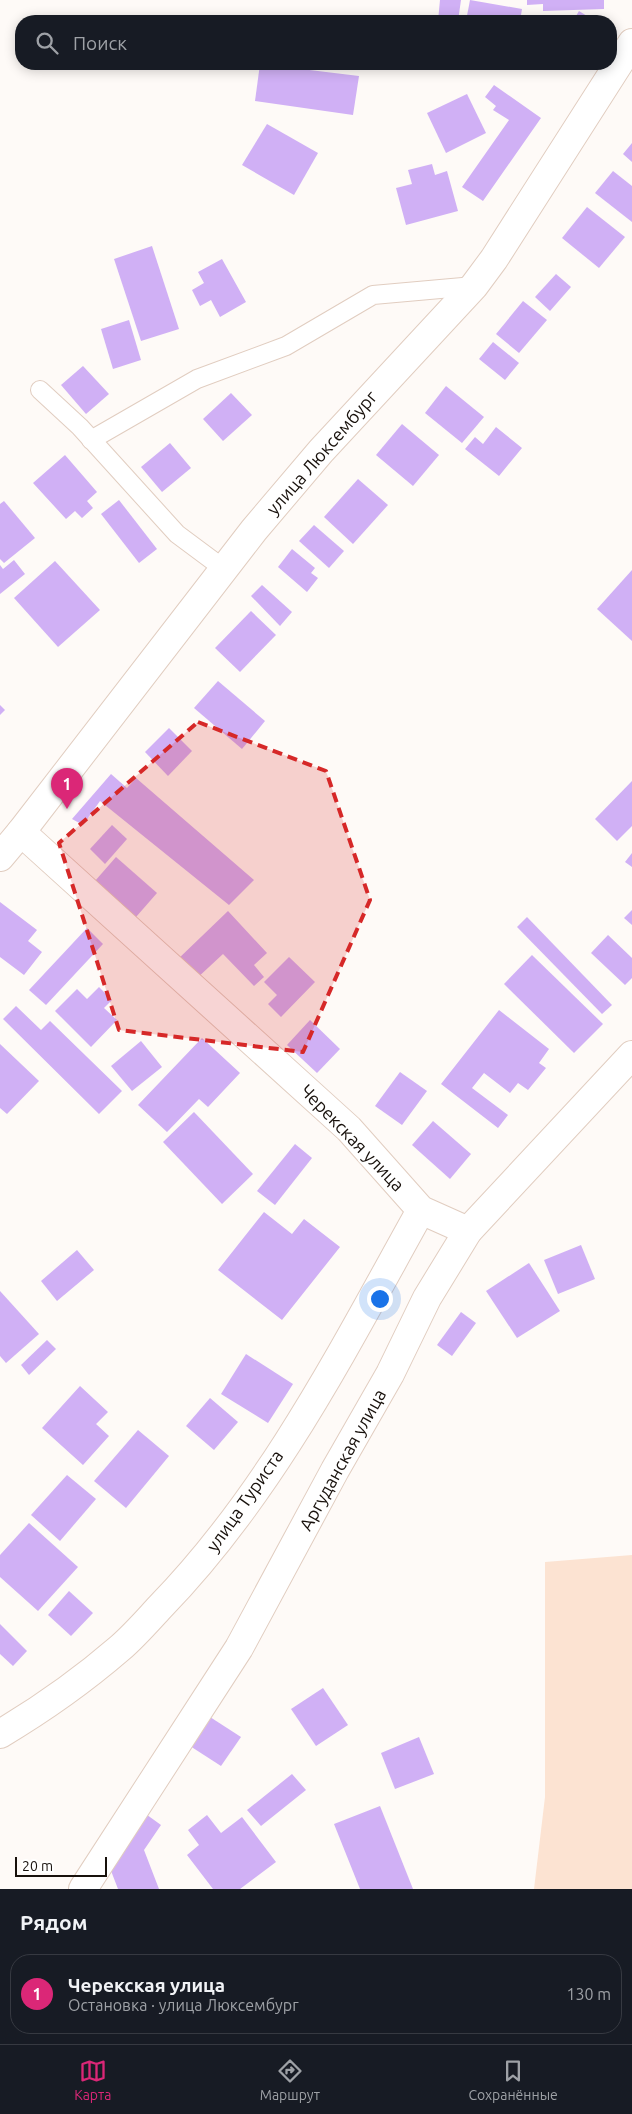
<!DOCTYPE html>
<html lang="ru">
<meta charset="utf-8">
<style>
:root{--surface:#171b24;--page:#242831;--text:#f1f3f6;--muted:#9ea1a6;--line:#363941;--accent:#db2777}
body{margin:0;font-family:Ubuntu,sans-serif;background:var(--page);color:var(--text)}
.scale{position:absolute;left:15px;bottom:12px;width:92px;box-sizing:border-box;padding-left:5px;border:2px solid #18110c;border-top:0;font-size:14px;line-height:18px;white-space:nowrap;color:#18110c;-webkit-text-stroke:4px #fff;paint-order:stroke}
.you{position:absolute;left:379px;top:1298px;width:18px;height:18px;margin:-12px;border:4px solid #fff;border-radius:50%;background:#1a73e8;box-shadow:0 0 0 8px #1a73e833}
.badge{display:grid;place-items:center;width:32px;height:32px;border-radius:50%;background:var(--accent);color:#fff;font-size:16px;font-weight:700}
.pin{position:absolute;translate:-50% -41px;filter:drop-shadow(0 1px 2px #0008)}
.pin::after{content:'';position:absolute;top:26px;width:18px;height:15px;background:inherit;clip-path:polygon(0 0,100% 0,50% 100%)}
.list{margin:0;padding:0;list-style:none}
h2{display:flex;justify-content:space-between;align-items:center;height:65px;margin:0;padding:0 20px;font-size:21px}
h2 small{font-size:16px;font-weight:400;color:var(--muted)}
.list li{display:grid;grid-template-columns:32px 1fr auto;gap:15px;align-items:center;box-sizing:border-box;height:80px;margin:0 10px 10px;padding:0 10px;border:1px solid var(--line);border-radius:20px}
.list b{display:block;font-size:19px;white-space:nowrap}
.list p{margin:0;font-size:16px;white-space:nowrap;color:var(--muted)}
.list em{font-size:16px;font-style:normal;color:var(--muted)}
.icon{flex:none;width:28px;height:28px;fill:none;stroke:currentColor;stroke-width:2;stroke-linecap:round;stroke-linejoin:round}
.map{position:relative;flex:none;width:632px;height:1889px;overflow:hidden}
.search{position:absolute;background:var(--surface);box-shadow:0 2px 12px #0003;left:15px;right:15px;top:15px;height:55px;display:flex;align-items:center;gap:12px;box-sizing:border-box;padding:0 18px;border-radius:20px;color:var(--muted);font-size:19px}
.sheet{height:155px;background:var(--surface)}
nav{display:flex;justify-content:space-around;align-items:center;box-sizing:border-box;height:70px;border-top:1px solid var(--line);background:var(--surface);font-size:14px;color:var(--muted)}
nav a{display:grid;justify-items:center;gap:2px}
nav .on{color:var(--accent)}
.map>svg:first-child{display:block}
.green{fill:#fce3d2}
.building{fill:#d0b0f5}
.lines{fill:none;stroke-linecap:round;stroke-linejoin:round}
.lane-casing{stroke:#e1cdc0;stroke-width:20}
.street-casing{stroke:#e1cdc0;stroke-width:30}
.lane{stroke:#fff;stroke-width:18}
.street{stroke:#fff;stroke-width:28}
.marked{fill:#d62828;fill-opacity:0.2;stroke:#d62828;stroke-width:4;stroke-dasharray:10 6;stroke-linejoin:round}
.labels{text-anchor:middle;stroke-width:4;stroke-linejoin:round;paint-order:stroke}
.street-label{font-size:18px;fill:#18110c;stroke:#fff}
</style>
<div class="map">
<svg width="632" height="1889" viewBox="0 0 632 1889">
<rect width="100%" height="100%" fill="#fefaf7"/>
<!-- green -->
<polygon class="green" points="632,1555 632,1889 534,1889 545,1797 545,1562"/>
<!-- building -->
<g class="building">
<polygon points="440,0 461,0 458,21 438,21"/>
<polygon points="470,0 522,9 520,21 466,21"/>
<polygon points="527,0 604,0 604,9 543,11 543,4 527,5"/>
<polygon points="579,11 595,21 573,21"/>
<polygon points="260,64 359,76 353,115 255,101"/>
<polygon points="494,85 541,118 483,201 462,187 509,120 493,110 496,106 485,97"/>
<polygon points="467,94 486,133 446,153 427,113"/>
<polygon points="267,124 318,153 294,195 242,165"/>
<polygon points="632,143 632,162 623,154"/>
<polygon points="432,164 435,175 447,171 458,211 406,225 396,188 412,184 408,170"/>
<polygon points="613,171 632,186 632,222 595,193"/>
<polygon points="587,207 625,237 599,268 562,238"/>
<polygon points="152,246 179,329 141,341 114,259"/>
<polygon points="222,259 246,302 220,317 211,300 200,306 192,290 204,283 198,272"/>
<polygon points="556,274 571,287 550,311 535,297"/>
<polygon points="523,301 547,320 519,353 496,334"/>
<polygon points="129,320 141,360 113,369 101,329"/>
<polygon points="493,342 519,363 505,380 479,359"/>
<polygon points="83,366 109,394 86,414 61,385"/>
<polygon points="446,386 484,417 462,443 425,413"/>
<polygon points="231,393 252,415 223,441 203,419"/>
<polygon points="402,424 439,455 413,486 376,455"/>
<polygon points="496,427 522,448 499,476 465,449 475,437 483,444"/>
<polygon points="170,443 191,468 162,492 141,467"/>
<polygon points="65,455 97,492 87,501 93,508 82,518 75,511 66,519 33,483"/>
<polygon points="358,479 388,505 353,544 324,517"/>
<polygon points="119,500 157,549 139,563 101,514"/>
<polygon points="4,501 35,538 4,563 0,559 0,504"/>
<polygon points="314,525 344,551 329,568 299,541"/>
<polygon points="292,549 315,568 311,573 318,578 307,592 278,567"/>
<polygon points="14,560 25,574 0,594 0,565 3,569"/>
<polygon points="55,561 100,610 58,647 14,598"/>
<polygon points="632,570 632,641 597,609"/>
<polygon points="262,585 292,612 280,626 251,596"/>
<polygon points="251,611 276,635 240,672 215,648"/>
<polygon points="218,681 265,721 242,749 194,708"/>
<polygon points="0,705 5,710 0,715"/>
<polygon points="169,728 192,751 168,776 145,752"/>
<polygon points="111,774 127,788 136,778 254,880 229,905 100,801 83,825 72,819"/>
<polygon points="632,781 632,826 617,841 595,819"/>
<polygon points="112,825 127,839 105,864 90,849"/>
<polygon points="632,853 632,867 625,862"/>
<polygon points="116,857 157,893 136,917 95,881"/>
<polygon points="0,902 37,930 28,941 42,952 24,975 0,957"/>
<polygon points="632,910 632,925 624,918"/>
<polygon points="228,911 267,953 254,965 264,977 254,986 223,954 195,980 176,961"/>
<polygon points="527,917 612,1005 602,1014 517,927"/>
<polygon points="87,928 103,944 46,1005 29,990"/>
<polygon points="608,935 632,958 632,978 625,985 591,953"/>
<polygon points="532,955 603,1024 574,1053 504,984"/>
<polygon points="289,957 315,982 281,1017 268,1004 277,995 264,982"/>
<polygon points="99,987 112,1000 104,1008 117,1020 91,1047 55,1011 77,989 87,999"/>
<polygon points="16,1006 41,1030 50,1021 122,1091 99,1114 3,1019"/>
<polygon points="499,1010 549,1049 539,1063 546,1068 528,1090 518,1083 510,1093 484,1073 472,1088 508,1115 498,1128 441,1084"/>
<polygon points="310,1020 340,1049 317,1073 287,1045"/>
<polygon points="202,1038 240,1073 208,1107 199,1099 167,1132 138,1105"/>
<polygon points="141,1041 162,1067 132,1091 111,1066"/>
<polygon points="0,1044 39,1081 7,1114 0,1108"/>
<polygon points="400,1072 427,1091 402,1125 375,1106"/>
<polygon points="194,1112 253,1174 222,1204 163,1142"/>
<polygon points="433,1121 471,1154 450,1179 412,1145"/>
<polygon points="295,1144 312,1158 275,1205 257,1191"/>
<polygon points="264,1212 292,1234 304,1219 340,1247 282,1320 218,1270"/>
<polygon points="581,1245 595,1279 558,1294 544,1260"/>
<polygon points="77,1250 94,1270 57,1301 41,1281"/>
<polygon points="529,1263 560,1311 517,1338 486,1291"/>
<polygon points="0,1291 39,1334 6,1363 0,1356"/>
<polygon points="461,1312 476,1323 452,1356 437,1345"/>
<polygon points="47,1340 56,1349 29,1375 21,1365"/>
<polygon points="246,1354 293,1384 268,1423 221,1394"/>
<polygon points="80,1386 108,1412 96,1424 109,1436 83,1465 42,1428"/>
<polygon points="210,1398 238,1422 214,1450 186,1426"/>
<polygon points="138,1430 169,1456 126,1508 94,1481"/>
<polygon points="67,1475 96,1499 60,1541 31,1515"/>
<polygon points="29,1523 78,1567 38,1611 0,1577 0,1555"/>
<polygon points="69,1591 93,1613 71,1636 48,1615"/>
<polygon points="0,1624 27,1651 13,1666 0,1654"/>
<polygon points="323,1688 348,1725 316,1746 291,1709"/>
<polygon points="210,1717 241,1737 221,1766 190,1746"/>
<polygon points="419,1737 434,1774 395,1789 381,1753"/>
<polygon points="292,1774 306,1790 261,1826 247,1810"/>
<polygon points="380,1806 413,1889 360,1889 334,1824"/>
<polygon points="143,1812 161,1825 144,1850 159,1889 118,1889 108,1863"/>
<polygon points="207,1815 221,1833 242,1817 276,1862 240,1889 213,1889 187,1855 199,1845 188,1830"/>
</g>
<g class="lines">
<defs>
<g id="lane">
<polyline points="40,390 80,427 177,534 224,569"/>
<polyline points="91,440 197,379 286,346 373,295 474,286"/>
</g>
<g id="street">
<polyline points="21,832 349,1129 421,1210 468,1231"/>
<polyline points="0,857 21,832 254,530 321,451 474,286 494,259 632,43"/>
<path d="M0 1734C42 1709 83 1680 120 1648 134 1636 147 1621 160 1607 271 1493 344 1348 421 1210"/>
<polyline points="83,1889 239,1648 335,1470 390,1374 427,1298 468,1231 632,1055"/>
</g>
</defs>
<!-- lane casing -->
<use href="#lane" class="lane-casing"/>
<!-- street casing -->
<use href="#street" class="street-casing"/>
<!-- lane -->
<use href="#lane" class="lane"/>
<!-- street -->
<use href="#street" class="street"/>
</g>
<!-- marked area -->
<path class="marked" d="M198 722 326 771 370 900 303 1052 119 1030 59 843Z"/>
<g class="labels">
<!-- street labels -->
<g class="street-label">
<text transform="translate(322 453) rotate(-49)" y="6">улица Люксембург</text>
<text transform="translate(352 1138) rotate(46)" y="6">Черекская улица</text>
<text transform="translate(343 1460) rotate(-61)" y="6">Аргуданская улица</text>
<text transform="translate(245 1501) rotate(-55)" y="6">улица Туриста</text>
</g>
</g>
</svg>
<div class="scale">20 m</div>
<div class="you"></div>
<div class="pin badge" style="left:67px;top:809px">1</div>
<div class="search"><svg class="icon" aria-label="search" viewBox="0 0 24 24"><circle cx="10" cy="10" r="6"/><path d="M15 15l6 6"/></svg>Поиск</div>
</div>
<section class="sheet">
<h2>Рядом<small></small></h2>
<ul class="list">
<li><span class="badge">1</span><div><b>Черекская улица</b><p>Остановка · улица Люксембург</p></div><em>130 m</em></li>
</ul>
</section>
<nav>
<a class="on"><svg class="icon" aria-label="map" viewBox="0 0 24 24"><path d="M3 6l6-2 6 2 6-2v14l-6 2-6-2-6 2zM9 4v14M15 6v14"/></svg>Карта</a>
<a><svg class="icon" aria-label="directions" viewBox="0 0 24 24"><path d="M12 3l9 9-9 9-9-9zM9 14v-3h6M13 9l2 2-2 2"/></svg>Маршрут</a>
<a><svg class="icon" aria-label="saved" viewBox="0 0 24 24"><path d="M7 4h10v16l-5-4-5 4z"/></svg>Сохранённые</a>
</nav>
